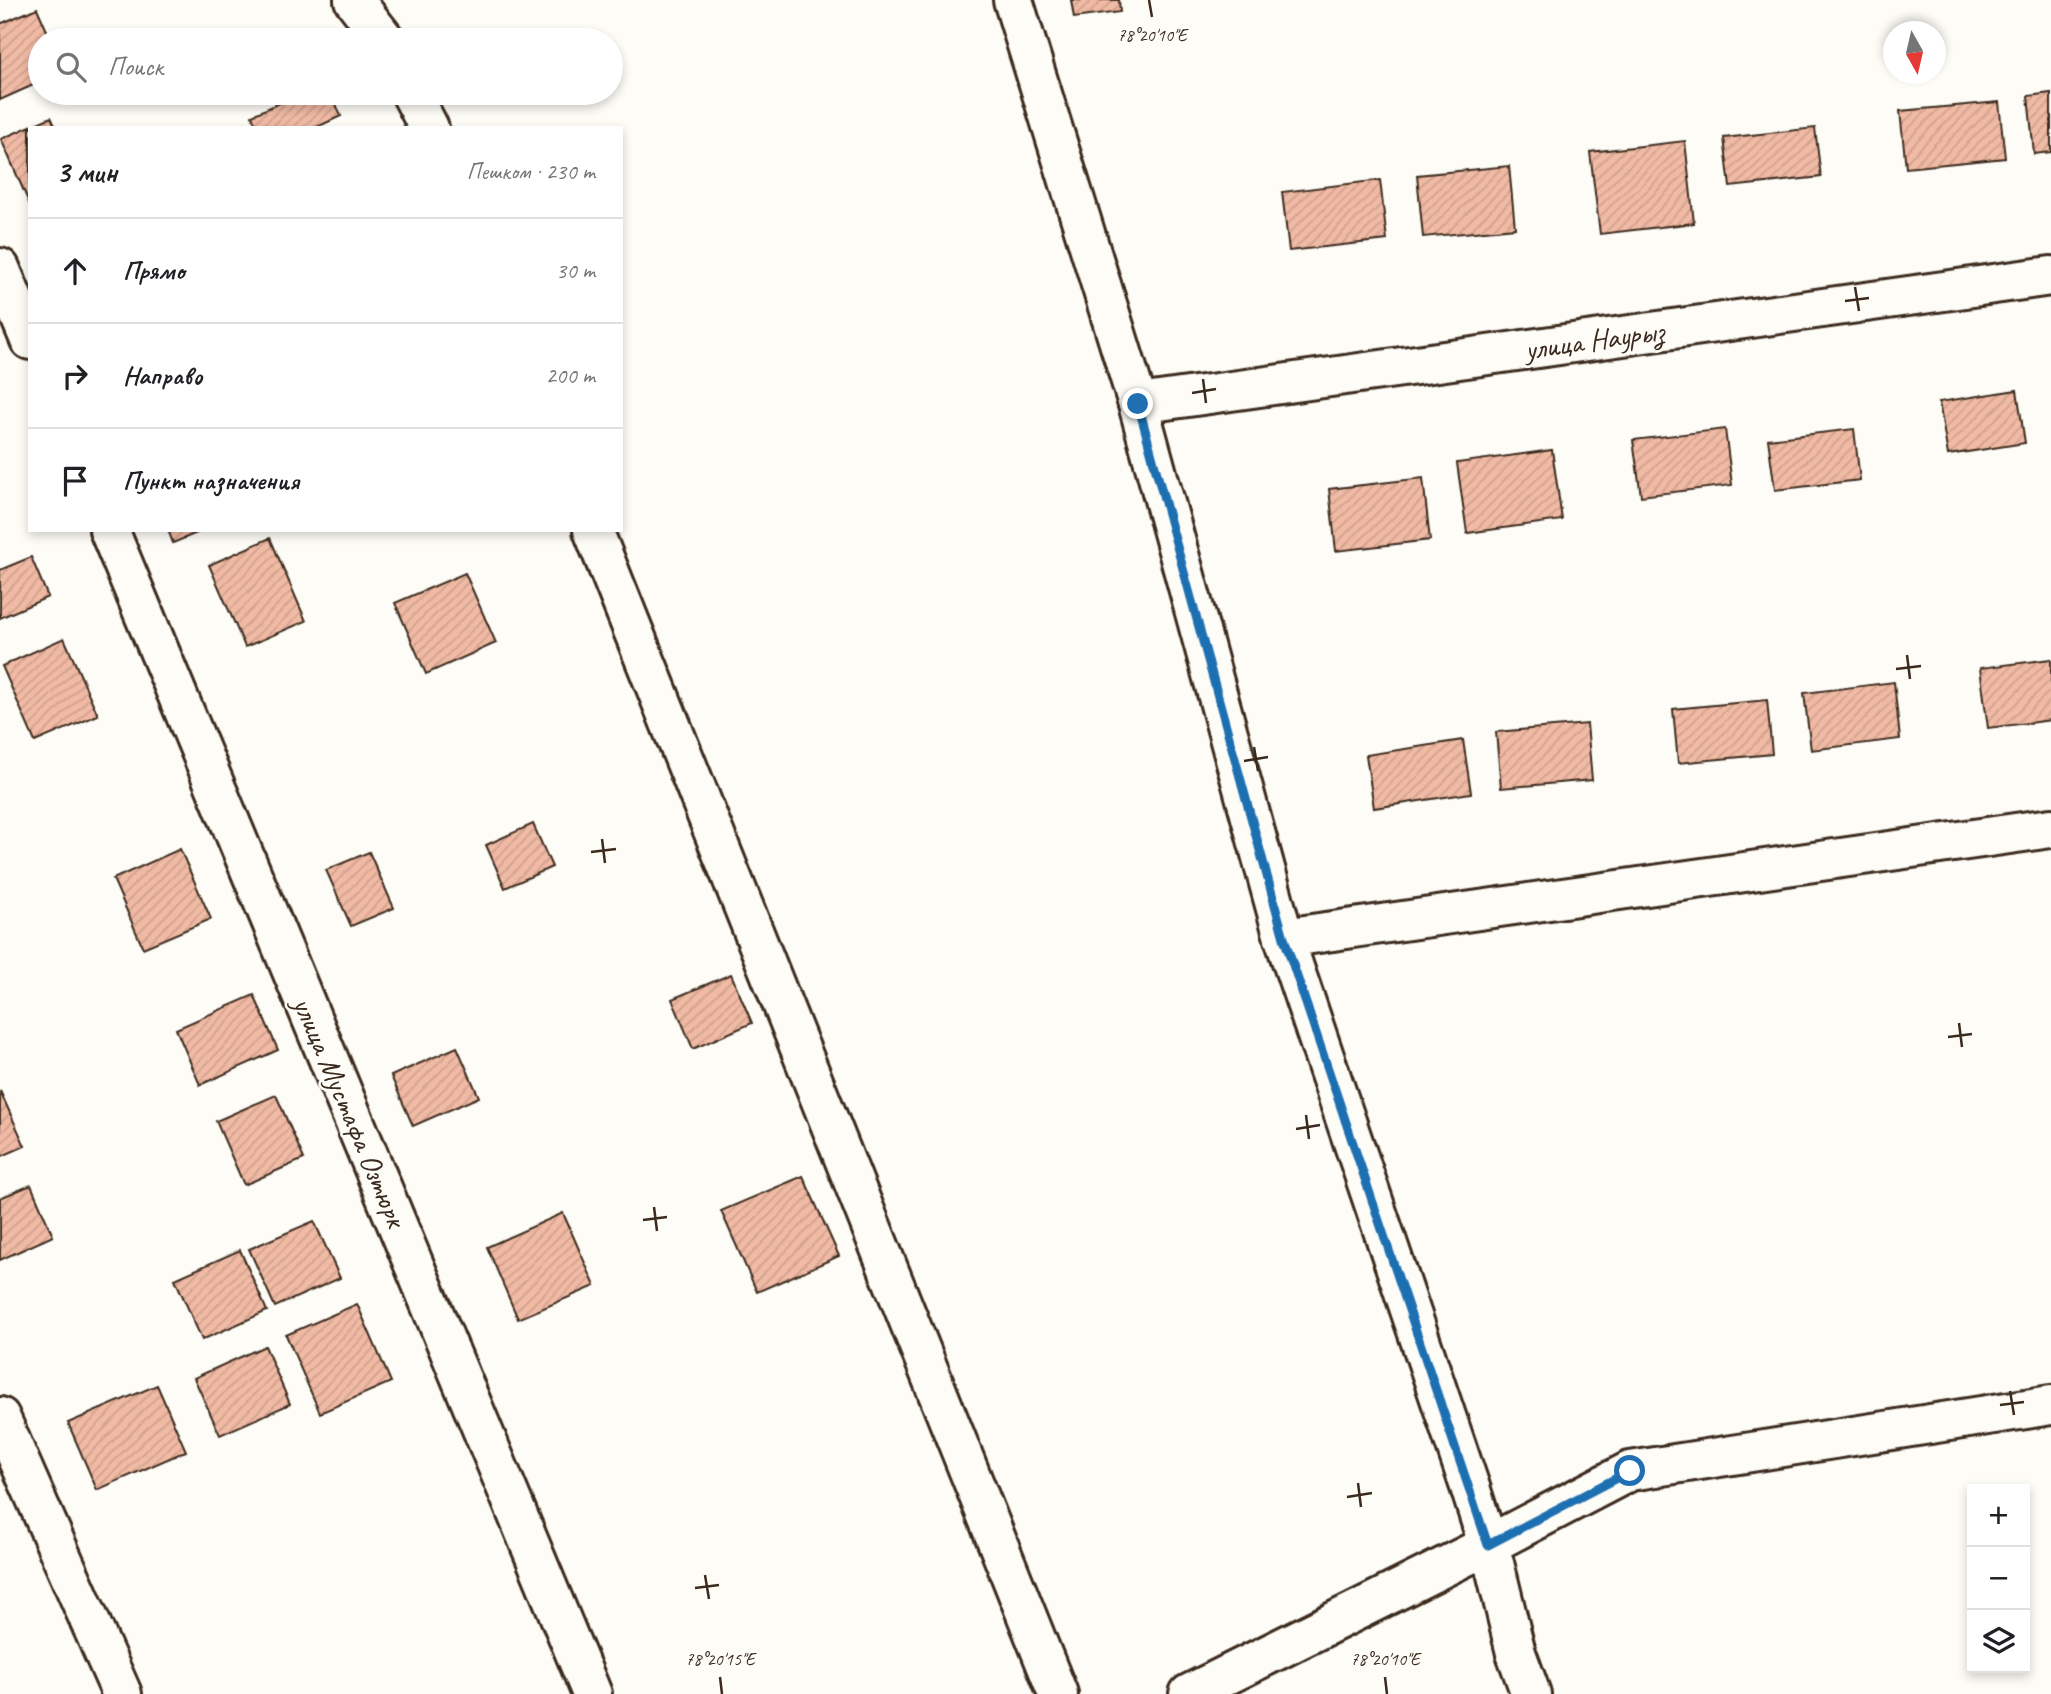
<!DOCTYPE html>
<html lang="ru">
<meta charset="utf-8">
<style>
:root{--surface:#fff;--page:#f6f6f6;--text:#202124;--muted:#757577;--line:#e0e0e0}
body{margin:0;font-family:Caveat,sans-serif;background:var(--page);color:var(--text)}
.controls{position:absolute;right:21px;bottom:21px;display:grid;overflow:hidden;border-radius:0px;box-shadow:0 4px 10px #0003}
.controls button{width:63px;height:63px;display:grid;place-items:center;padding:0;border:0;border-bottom:2px solid var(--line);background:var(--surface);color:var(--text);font:35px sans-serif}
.compass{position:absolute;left:1883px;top:21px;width:63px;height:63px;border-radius:50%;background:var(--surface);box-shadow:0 4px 10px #0003;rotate:172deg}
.stop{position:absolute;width:21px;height:21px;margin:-16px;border:5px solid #1f6fb2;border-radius:50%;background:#fff}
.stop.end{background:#1f6fb2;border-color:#fff;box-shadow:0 2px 7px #0008}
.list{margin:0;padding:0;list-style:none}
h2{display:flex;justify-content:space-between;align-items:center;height:91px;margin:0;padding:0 28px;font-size:30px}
h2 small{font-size:23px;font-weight:400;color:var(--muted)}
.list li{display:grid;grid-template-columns:46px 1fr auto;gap:21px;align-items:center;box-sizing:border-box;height:105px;padding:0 28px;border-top:2px solid var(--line)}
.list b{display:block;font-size:26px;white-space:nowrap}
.list em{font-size:23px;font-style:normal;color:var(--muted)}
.icon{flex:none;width:38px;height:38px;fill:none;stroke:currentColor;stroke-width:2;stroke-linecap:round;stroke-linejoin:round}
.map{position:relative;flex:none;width:2051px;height:1694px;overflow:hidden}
.search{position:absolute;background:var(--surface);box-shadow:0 4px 10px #0003;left:28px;top:28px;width:595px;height:77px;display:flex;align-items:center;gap:18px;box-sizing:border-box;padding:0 24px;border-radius:38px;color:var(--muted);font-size:26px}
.panel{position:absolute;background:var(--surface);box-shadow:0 4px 10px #0003;left:28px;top:126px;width:595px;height:406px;border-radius:0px}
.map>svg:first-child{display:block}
.building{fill:url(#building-hatch);stroke:#3b2a1e;stroke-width:2}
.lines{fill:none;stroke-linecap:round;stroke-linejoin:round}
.minor-casing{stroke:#3b2a1e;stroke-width:44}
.tertiary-casing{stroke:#3b2a1e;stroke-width:44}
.minor{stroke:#fdfcf7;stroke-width:38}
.tertiary{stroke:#fdfcf7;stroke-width:38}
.route{stroke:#1f6fb2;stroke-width:9}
.ticks{fill:none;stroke:#3b2a1e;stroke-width:2.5}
.labels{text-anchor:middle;stroke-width:5;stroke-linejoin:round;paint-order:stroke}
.street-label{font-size:30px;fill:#3b2a1e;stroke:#fdfcf7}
.ticks-label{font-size:18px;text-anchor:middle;fill:#3b2a1e;stroke:#fdfcf7;stroke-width:5;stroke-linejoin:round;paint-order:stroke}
</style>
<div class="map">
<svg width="2051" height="1694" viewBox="0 0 2051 1694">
<defs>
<pattern id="building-hatch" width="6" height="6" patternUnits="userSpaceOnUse" patternTransform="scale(1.75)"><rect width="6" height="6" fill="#f0baa4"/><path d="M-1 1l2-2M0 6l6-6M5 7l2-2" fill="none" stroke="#cfa08d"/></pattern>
</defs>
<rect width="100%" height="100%" fill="#fdfcf7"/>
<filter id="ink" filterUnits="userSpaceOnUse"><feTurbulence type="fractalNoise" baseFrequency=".0143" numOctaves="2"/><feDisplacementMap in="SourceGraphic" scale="14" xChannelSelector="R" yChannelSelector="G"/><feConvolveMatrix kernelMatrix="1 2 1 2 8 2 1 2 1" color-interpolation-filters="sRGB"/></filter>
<g filter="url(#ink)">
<!-- building -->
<g class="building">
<polygon points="1071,0 1119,0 1120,12 1074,18"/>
<polygon points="37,8 51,40 40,40 40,82 0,100 0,24"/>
<polygon points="303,93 331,93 341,116 315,128 257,128 252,115"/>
<polygon points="2051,93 2051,152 2034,154 2028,96"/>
<polygon points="1999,102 2005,158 1906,168 1900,111"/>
<polygon points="51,117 56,128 30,128 30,205 1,139"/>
<polygon points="1815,128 1821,177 1730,187 1724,138"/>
<polygon points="1685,141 1694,223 1600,234 1590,152"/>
<polygon points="1509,166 1515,228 1423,237 1417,175"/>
<polygon points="1380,180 1387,240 1289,251 1282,192"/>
<polygon points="2017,390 2025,443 1948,455 1939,402"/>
<polygon points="1725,429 1732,485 1641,496 1633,440"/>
<polygon points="1854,429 1860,480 1775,490 1768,439"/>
<polygon points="1552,450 1562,520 1467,533 1457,463"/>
<polygon points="1423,478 1430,540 1336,551 1329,489"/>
<polygon points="168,530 204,530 173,543"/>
<polygon points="270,538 306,621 245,647 209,565"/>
<polygon points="31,557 48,597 0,618 0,570"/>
<polygon points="465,573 496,643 426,674 395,603"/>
<polygon points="64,638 98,715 35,742 2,666"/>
<polygon points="2051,659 2051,720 1988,728 1980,668"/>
<polygon points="1894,682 1900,739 1811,750 1804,693"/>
<polygon points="1767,700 1772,754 1678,763 1673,709"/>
<polygon points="1587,724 1592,780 1501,788 1496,732"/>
<polygon points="1463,740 1471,793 1374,808 1366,755"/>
<polygon points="533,824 552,867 505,888 486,845"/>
<polygon points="180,849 211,919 143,948 113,879"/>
<polygon points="369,852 394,908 351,926 326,870"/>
<polygon points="731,974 752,1023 693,1049 672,999"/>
<polygon points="254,995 278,1050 200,1085 176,1029"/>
<polygon points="457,1047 479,1097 413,1126 391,1076"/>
<polygon points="0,1091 25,1146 0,1157"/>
<polygon points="276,1095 304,1159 244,1185 216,1121"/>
<polygon points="803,1176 839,1256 757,1292 721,1211"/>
<polygon points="31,1185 53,1236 0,1260 0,1198"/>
<polygon points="563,1213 595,1286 518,1319 487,1247"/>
<polygon points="314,1221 340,1278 275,1307 249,1249"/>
<polygon points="240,1250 267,1311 202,1340 175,1279"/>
<polygon points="357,1304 391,1382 320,1413 286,1335"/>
<polygon points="265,1346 290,1404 220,1435 194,1378"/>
<polygon points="157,1385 186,1451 97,1490 68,1423"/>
</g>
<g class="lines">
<defs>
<g id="minor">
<polyline points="354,0 385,40"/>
<polyline points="411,93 429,128"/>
<polyline points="0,268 30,340"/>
<polyline points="1138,404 2051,276"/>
<polyline points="109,530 592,1694"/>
<polyline points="593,530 1058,1694"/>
<polyline points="1284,938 2051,828"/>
<polyline points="0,1417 122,1694"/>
<polyline points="1189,1694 1488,1545 1630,1471 2051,1405"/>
</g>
<polyline id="tertiary" points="1013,0 1138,404 1284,938 1470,1487 1494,1563 1516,1653 1531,1694"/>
</defs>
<!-- minor casing -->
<use href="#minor" class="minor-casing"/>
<!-- tertiary casing -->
<use href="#tertiary" class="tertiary-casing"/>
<!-- minor -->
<use href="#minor" class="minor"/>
<!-- tertiary -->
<use href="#tertiary" class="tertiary"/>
</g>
</g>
<g class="lines" filter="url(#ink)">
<!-- route -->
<polyline class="route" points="1138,404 1284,938 1488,1545 1630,1471"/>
</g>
<!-- ticks -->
<path class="ticks" d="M1149 0 1152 17M1855 287 1859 311M1845 301 1869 298M1203 379 1206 403M1192 393 1216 389M1907 655 1910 679M1896 669 1921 666M1254 747 1258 771M1244 761 1268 757M602 839 605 863M591 852 616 849M1959 1023 1962 1047M1948 1037 1972 1034M1306 1115 1309 1139M1296 1129 1320 1125M654 1207 657 1231M643 1220 667 1217M2010 1391 2014 1415M2000 1405 2024 1402M1358 1483 1361 1507M1347 1497 1372 1493M705 1575 709 1599M695 1588 719 1585M720 1677 722 1694M1385 1677 1387 1694"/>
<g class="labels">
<!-- street labels -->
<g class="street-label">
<text transform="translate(1594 340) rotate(-8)" y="10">улица Наурыз</text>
<text transform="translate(350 1112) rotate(67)" y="10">улица Мустафа Озтюрк</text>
</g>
</g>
<g class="ticks-label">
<text x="1152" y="41">78°20'10"E</text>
<text x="720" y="1665">78°20'15"E</text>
<text x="1385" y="1665">78°20'10"E</text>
</g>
</svg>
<div class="controls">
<button>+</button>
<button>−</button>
<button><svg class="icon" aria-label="layers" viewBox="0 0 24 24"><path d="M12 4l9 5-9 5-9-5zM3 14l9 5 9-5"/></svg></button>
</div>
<svg class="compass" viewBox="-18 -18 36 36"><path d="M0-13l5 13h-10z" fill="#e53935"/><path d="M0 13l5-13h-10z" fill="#757577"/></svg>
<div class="stop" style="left:1630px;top:1471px"></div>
<div class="stop end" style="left:1138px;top:404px"></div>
<div class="search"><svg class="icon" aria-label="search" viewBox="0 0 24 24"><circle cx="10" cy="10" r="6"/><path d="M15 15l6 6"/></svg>Поиск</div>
<section class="panel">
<h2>3 мин<small>Пешком · 230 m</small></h2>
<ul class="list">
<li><svg class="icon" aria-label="ahead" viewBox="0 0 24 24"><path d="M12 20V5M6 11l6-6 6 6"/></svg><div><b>Прямо</b></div><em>30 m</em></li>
<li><svg class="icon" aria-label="right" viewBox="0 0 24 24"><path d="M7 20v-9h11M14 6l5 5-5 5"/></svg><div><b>Направо</b></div><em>200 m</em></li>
<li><svg class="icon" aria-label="arrive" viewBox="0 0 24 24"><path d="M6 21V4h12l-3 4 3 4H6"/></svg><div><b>Пункт назначения</b></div></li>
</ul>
</section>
</div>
